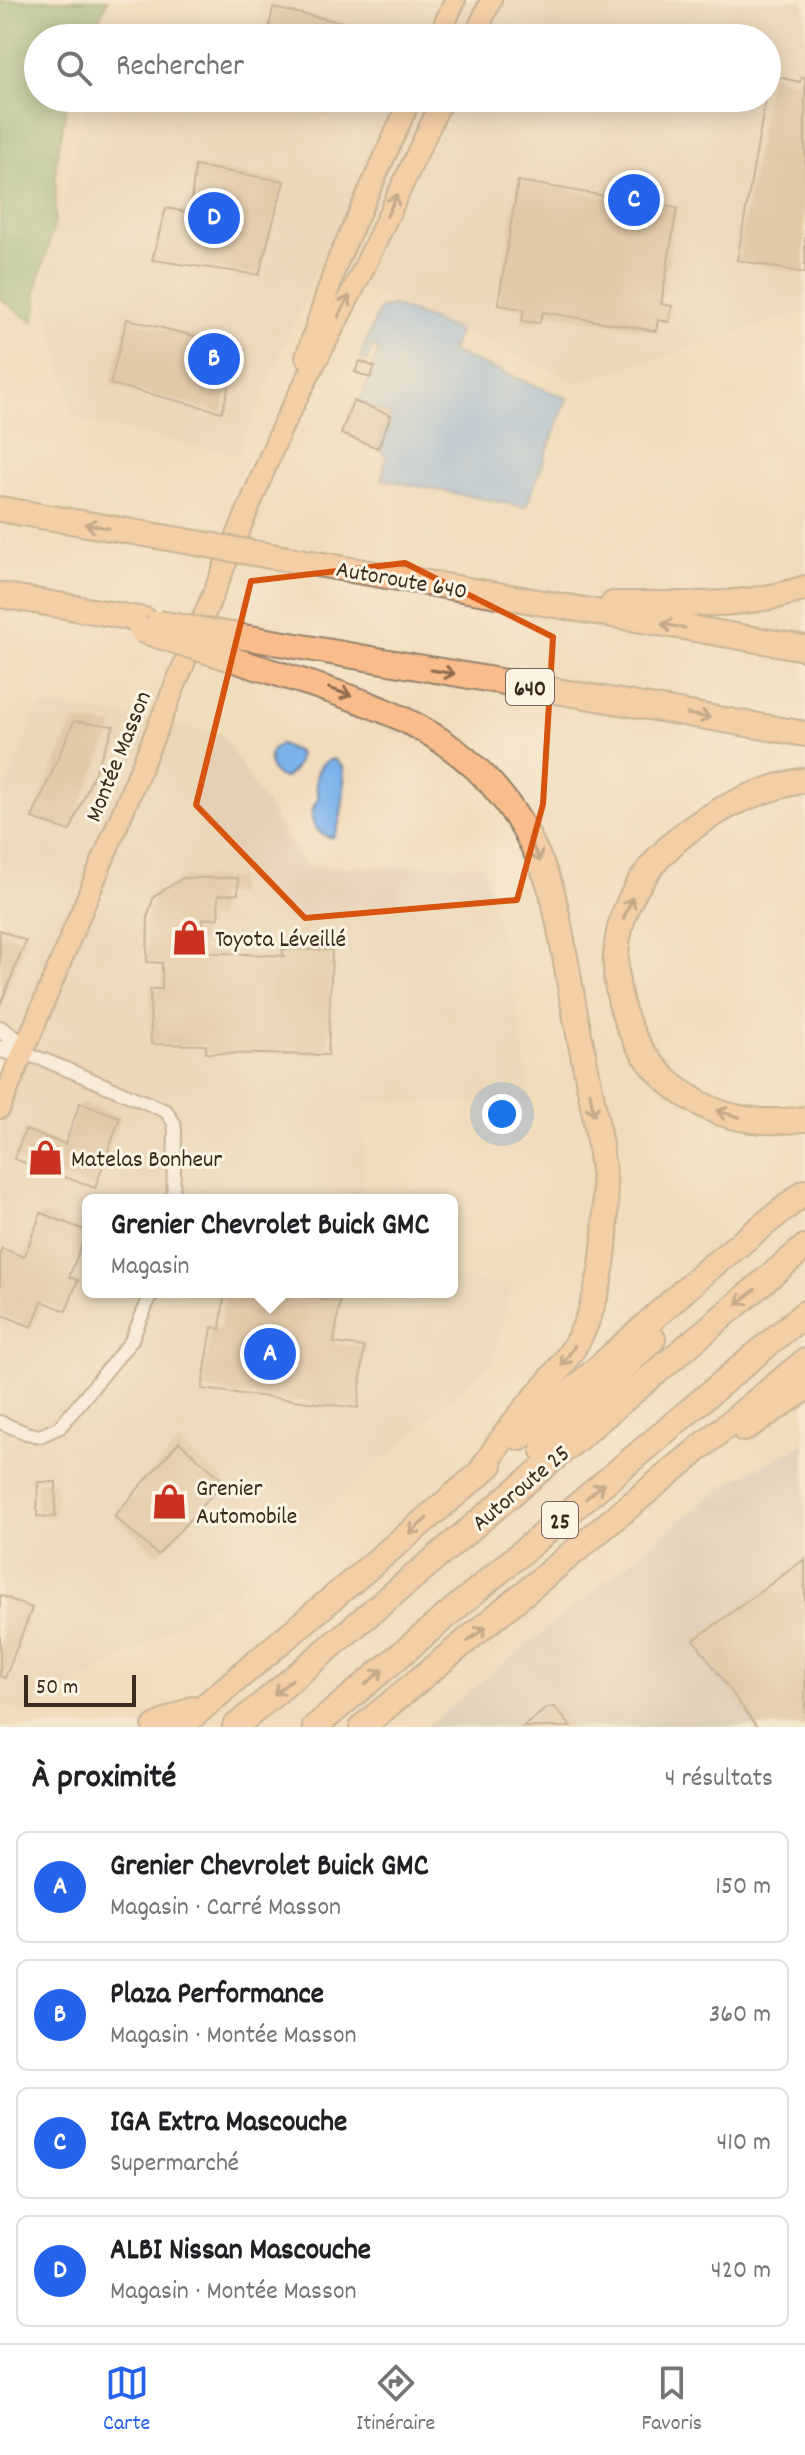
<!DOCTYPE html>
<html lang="fr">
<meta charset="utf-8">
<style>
:root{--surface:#fff;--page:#f6f6f6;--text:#202124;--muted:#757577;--line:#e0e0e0;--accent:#2563eb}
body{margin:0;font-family:Dekko,sans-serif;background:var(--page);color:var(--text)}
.scale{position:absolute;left:24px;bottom:20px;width:112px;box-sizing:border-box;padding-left:8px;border:4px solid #3b2a1e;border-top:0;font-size:22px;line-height:28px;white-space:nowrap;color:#3b2a1e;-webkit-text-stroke:6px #fcf5e5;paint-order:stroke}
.you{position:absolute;left:502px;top:1114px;width:28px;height:28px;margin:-20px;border:6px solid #fff;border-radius:50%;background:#1a73e8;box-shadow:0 0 0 12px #1a73e833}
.badge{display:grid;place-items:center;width:52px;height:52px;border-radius:50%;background:var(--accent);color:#fff;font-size:26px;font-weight:700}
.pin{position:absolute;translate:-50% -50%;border:4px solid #fff;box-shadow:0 2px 8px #0006}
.popup{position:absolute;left:82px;top:1194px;width:376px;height:104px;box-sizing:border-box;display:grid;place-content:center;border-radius:12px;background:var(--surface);filter:drop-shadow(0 2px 6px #0005);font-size:26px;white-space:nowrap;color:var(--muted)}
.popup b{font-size:30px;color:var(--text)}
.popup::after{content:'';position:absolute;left:50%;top:100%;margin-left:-16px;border:16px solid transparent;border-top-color:var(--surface)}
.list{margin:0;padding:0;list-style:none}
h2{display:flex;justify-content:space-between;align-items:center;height:104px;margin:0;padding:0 32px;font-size:34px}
h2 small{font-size:26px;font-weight:400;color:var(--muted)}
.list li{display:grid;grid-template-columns:52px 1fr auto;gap:24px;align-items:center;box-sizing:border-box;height:112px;margin:0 16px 16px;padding:0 16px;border:2px solid var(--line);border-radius:12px}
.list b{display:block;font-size:30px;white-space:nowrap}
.list p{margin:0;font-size:26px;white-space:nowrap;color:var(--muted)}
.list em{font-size:26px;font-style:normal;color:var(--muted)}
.icon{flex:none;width:44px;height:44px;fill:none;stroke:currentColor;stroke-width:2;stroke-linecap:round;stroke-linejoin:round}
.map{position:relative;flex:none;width:805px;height:1727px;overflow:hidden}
.search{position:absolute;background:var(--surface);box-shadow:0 4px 20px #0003;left:24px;right:24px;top:24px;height:88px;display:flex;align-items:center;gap:20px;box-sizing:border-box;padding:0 28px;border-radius:44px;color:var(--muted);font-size:30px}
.sheet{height:616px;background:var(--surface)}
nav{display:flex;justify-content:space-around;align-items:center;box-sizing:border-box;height:112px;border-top:2px solid var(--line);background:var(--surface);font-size:22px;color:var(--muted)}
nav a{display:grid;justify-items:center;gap:4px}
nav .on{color:var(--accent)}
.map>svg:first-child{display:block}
.built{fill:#e6d0b5}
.industrial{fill:#ccc2b9}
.forest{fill:#7aad69;stroke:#5a6c44;stroke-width:2}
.water{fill:#7cb2eb;stroke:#5c6e84;stroke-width:2}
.building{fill:#d0b28c}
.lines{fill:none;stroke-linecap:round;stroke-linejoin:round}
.minor-casing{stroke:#96836c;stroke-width:16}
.tertiary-casing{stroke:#96836c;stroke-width:20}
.primary-casing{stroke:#96836c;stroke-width:24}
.motorway-casing{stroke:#96836c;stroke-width:28}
.minor{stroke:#fff;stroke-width:12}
.tertiary{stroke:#fff;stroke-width:16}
.primary{stroke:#f9bc8a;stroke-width:20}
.motorway{stroke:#f9bc8a;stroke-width:24}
.motorway-bridge-casing{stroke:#96836c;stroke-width:28;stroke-linecap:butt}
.motorway-bridge{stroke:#f9bc8a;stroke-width:24}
.oneway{stroke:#906c4f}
.marked{fill:none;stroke:#d7540e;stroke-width:6;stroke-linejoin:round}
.labels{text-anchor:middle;stroke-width:6;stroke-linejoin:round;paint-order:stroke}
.shield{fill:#fcf5e5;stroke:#75675a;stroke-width:2}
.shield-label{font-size:22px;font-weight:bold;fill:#3b2a1e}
.street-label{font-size:24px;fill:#3b2a1e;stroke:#fcf5e5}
.poi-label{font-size:24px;fill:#3b2a1e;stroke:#fcf5e5;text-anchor:start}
</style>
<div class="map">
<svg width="805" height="1727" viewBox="0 0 805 1727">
<rect width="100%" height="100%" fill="#fcf5e5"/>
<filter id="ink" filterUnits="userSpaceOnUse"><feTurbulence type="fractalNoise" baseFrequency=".0125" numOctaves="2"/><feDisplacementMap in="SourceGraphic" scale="16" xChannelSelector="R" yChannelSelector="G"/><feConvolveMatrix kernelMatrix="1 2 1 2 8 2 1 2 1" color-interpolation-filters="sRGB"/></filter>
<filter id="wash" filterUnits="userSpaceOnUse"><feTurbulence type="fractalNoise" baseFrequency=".006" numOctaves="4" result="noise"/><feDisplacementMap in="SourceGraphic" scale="32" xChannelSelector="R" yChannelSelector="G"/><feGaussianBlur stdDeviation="1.8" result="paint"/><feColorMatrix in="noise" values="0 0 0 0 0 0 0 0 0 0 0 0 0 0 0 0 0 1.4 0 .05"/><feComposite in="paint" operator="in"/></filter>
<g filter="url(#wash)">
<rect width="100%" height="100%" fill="#f1dcbb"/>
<!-- built -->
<g class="built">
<polygon points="260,0 805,0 805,312 578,382 318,268 237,455 73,418 43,289 87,98 767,98 767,38 254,38"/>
<polygon points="39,704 122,715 222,735 306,867 483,865 512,983 532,1102 364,1101 361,1200 88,1200 88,1292 452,1292 452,1277 511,1286 493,1362 355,1484 231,1594 27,1712 0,1705 0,804"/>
</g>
<!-- industrial -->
<polygon class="industrial" points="805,1443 805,1727 426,1727 720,1488"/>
<!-- forest -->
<polygon class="forest" points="0,0 108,0 90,38 38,38 38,98 68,98 56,164 55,223 36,291 37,309 33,322 0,299"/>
<!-- water -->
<g class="water">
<polygon points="393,305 459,331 451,352 567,398 526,507 382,479 386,457 378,448 391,415 359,403 374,367 372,366 379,349 373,346 367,361 360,358 379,309"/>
<path d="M280 744 298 752C301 763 294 771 285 778 271 776 267 764 271 751Z"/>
<path d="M334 759 343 767C346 783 342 828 332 838 311 832 306 814 319 798 313 782 315 762 334 759Z"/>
</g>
<g id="blocks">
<!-- building -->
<g class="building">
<polygon points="273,8 380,30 378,38 267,38"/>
<polygon points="770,75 800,82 802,77 805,77 805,273 737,260"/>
<polygon points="195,166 284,181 259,275 152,260 166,208 190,213"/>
<polygon points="518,181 617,198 619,191 650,196 649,204 677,208 661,304 672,306 669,322 658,320 656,331 543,312 539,323 522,321 524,309 498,305"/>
<polygon points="127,319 245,349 239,370 234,367 222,412 110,384"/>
<polygon points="360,361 375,367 370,378 355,372"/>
<polygon points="353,401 391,415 378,448 341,434"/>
<polygon points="74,721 114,726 70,831 32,818"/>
<polygon points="183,878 238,878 238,894 218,895 219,918 203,919 201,952 284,956 282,949 332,950 328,1055 206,1053 206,1045 151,1044 150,989 162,989 162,963 147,962 148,915 154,896"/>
<polygon points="0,930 26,941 0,1005"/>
<polygon points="80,1103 120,1117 95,1188 14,1159 25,1130 65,1144"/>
<polygon points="41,1213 87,1231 69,1277 78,1280 66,1311 42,1301 32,1327 0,1314 0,1253 2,1248 24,1257"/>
<polygon points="225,1292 273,1292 340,1302 334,1343 364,1347 358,1408 202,1389 212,1327 220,1329"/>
<polygon points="179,1442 224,1481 158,1555 114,1516"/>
<polygon points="38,1482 56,1482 55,1517 37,1516"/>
<polygon points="805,1559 805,1727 757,1727 694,1640"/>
<polygon points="0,1595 32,1608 5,1678 0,1676"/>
<polygon points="555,1707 571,1727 523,1727 547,1708"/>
</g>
</g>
</g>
<g filter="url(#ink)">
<use href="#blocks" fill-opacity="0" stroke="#96836c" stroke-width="2"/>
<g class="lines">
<defs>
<g id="minor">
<polyline points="22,1054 42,1059 166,1111 174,1123 175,1131 173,1200"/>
<polyline points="0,1422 26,1433 40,1436 60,1427 131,1341 152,1292"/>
</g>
<g id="tertiary">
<polyline points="0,1029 25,1047"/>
<polyline points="0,1049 22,1054"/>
</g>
<g id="primary">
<polyline points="438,38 455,0"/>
<polyline points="474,38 491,0"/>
<polyline points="306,357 338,260 411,98"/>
<polyline points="0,1108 283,425 360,276 443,98"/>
</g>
<g id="motorway">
<polyline points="0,509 174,539"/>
<polyline points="288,559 805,648"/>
<polyline points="0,595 145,620"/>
<path d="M613 604C678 603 743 609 805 588"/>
<polyline points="256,639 805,734"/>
<path d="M250 665C393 710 497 734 552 892 563 937 569 984 578 1029 597 1128 626 1232 584 1328 566 1368 537 1393 512 1426 499 1442 489 1459 478 1476"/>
<path d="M805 780C735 794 663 833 630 900 595 973 627 1065 699 1103 731 1121 769 1124 805 1119"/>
<polyline points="744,1429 805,1389"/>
<polyline points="520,1438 707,1270 805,1192"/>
<polyline points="543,1449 653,1339"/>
<polyline points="155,1727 192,1709"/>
<polyline points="180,1727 490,1465"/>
<polyline points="235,1727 805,1247"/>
<polyline points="315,1727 805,1313"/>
<polyline points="362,1727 805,1361"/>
</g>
</defs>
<!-- minor casing -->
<use href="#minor" class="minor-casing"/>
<!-- tertiary casing -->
<use href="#tertiary" class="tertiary-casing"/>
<!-- primary casing -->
<use href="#primary" class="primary-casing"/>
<!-- motorway casing -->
<use href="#motorway" class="motorway-casing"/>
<!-- minor -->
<use href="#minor" class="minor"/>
<!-- tertiary -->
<use href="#tertiary" class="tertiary"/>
<!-- primary -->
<use href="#primary" class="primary"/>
<!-- motorway -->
<use href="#motorway" class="motorway"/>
<defs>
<g id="motorway-bridge">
<polyline points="174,539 288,559"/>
<polyline points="159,623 256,639"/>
<polyline points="141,630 250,665"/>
</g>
</defs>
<!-- motorway-bridge casing -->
<use href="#motorway-bridge" class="motorway-bridge-casing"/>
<!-- motorway-bridge -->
<use href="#motorway-bridge" class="motorway-bridge"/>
</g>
<!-- one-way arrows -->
<defs><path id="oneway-shaft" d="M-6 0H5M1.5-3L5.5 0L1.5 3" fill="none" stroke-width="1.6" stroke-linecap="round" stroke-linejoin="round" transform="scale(2)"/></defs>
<g class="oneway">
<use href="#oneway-shaft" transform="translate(392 205) rotate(-65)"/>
<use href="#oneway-shaft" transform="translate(344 306) rotate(-62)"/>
<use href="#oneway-shaft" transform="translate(97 526) rotate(-170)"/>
<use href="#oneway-shaft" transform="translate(673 626) rotate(-170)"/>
<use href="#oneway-shaft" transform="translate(443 672) rotate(10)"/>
<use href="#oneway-shaft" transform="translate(340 692) rotate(19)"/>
<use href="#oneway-shaft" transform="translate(699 716) rotate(10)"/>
<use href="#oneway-shaft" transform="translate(535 851) rotate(64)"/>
<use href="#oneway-shaft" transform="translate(628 908) rotate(-67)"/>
<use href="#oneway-shaft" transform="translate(592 1104) rotate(80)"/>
<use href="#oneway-shaft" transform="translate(728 1114) rotate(-164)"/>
<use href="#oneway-shaft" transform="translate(746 1297) rotate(140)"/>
<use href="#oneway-shaft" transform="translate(568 1356) rotate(123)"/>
<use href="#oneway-shaft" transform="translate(595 1491) rotate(-40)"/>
<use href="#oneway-shaft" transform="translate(418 1526) rotate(140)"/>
<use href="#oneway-shaft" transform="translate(477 1634) rotate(-39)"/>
<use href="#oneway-shaft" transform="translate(374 1677) rotate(-40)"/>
<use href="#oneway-shaft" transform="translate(283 1687) rotate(140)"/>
</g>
</g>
<!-- marked area -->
<path d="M0 0H805V1727H0ZM405 563 553 637 543 804 517 900 305 918 196 805 251 581Z" fill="#f1dcbb" fill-opacity=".55" fill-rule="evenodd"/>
<path class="marked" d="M405 563 553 637 543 804 517 900 305 918 196 805 251 581Z"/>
<!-- icons -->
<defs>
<symbol id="shop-bare" viewBox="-9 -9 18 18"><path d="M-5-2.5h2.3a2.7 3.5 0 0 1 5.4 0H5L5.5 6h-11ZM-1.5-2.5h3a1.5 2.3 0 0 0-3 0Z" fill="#c8321e" stroke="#fcf5e5" stroke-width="2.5" paint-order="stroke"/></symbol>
</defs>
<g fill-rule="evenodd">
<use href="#shop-bare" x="164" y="912" width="51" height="51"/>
<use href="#shop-bare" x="20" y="1132" width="51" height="51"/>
<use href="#shop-bare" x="144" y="1476" width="51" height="51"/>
</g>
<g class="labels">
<!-- shield labels -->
<g class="shield">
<rect x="506" y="669" width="48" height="36" rx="6"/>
<rect x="542" y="1502" width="36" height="36" rx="6"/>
</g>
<g class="shield-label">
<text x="530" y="695">640</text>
<text x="560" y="1528">25</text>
</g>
<!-- street labels -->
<g class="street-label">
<text transform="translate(402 579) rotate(10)" y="8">Autoroute 640</text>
<text transform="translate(117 756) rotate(-68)" y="8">Montée Masson</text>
<text transform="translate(520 1487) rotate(-40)" y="8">Autoroute 25</text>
</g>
<!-- poi labels -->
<g class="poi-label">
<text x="215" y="946">Toyota Léveillé</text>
<text x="71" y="1166">Matelas Bonheur</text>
<text x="196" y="1495">Grenier<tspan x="196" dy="28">Automobile</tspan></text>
</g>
</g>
</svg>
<div class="scale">50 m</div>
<div class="you"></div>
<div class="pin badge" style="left:270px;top:1354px">A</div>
<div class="popup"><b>Grenier Chevrolet Buick GMC</b>Magasin</div>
<div class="pin badge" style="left:214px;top:359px">B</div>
<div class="pin badge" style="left:634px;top:200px">C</div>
<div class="pin badge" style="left:214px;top:218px">D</div>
<div class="search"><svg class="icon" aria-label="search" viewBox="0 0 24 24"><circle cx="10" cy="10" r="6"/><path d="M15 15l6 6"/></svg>Rechercher</div>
</div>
<section class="sheet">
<h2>À proximité<small>4 résultats</small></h2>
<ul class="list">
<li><span class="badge">A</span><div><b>Grenier Chevrolet Buick GMC</b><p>Magasin · Carré Masson</p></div><em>150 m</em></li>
<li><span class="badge">B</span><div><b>Plaza Performance</b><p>Magasin · Montée Masson</p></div><em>360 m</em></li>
<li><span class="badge">C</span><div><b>IGA Extra Mascouche</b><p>Supermarché</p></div><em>410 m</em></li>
<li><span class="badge">D</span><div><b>ALBI Nissan Mascouche</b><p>Magasin · Montée Masson</p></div><em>420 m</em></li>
</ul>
</section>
<nav>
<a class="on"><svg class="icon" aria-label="map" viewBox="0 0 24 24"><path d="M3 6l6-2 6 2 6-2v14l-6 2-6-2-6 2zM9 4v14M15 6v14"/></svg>Carte</a>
<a><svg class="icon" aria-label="directions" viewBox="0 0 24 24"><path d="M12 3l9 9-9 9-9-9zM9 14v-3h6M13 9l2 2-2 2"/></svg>Itinéraire</a>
<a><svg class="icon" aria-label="saved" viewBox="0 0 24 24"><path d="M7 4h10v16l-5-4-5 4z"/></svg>Favoris</a>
</nav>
